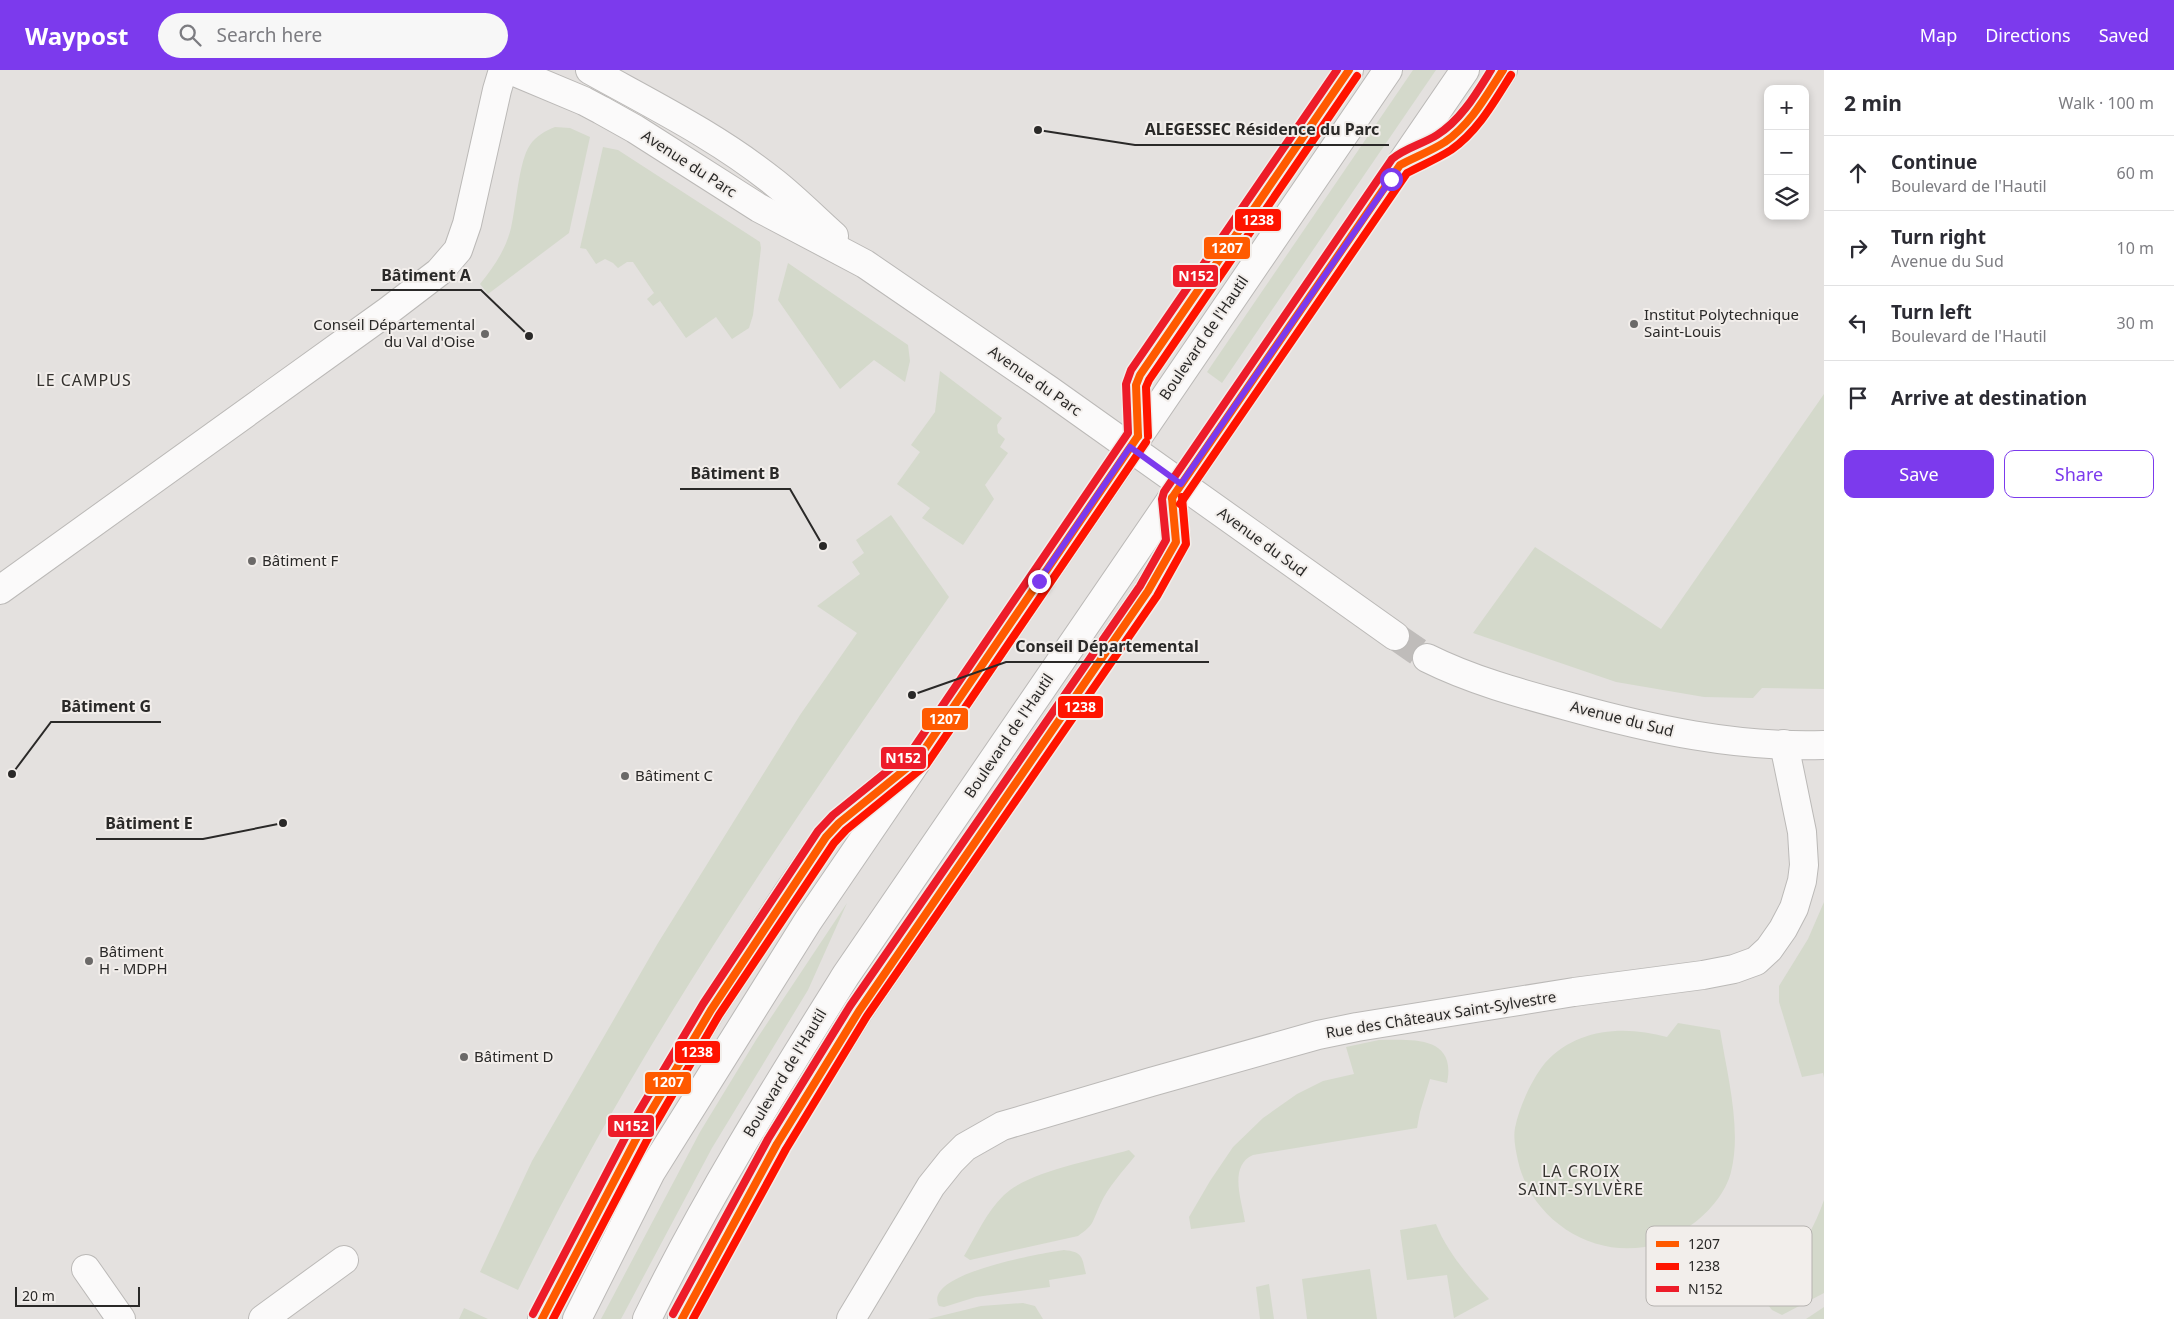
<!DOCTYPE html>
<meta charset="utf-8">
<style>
:root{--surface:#fff;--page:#f7f7f7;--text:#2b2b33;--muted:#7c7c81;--line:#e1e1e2;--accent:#7c3aed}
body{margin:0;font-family:"Noto Sans",sans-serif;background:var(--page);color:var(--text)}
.controls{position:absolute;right:15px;top:15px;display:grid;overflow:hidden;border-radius:10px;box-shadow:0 2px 8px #0003}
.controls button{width:45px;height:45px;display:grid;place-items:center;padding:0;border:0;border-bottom:1px solid var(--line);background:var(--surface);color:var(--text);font:25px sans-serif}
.scale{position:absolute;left:15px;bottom:12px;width:125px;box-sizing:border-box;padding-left:5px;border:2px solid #2a2928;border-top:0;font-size:14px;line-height:18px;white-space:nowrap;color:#2a2928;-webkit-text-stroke:4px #f2eeeb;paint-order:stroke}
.stop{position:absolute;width:15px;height:15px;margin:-11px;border:4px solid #7c3aed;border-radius:50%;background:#fff}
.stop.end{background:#7c3aed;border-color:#fff;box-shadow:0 1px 5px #0008}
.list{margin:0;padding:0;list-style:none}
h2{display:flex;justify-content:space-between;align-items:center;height:65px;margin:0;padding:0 20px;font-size:21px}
h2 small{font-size:16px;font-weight:400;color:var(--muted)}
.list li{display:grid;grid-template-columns:32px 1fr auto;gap:15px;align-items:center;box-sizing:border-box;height:75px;padding:0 20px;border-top:1px solid var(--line)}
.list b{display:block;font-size:19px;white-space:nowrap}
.list p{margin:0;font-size:16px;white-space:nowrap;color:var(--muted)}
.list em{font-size:16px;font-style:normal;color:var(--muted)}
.actions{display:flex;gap:10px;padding:15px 20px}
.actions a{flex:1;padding:11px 0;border:1px solid var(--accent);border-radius:10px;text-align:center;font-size:18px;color:var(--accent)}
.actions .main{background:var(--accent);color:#fff}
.icon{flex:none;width:28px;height:28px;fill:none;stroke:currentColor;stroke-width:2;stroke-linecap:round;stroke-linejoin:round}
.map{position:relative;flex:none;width:1824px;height:1249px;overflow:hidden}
header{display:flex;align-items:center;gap:30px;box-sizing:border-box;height:70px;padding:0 25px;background:var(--accent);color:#fff}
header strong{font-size:24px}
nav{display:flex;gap:28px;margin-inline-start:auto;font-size:18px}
.search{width:350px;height:45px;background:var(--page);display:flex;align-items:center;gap:12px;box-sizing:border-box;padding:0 18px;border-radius:28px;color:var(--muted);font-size:19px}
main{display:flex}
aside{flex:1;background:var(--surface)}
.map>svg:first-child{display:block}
.green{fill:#d4d9cb}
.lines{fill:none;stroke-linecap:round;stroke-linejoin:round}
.minor-tunnel{stroke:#bfbcba;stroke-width:28;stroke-dasharray:28 14;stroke-linecap:butt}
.minor-casing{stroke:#bbb9b7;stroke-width:30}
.major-casing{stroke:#bbb9b7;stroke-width:30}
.minor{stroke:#fbfafa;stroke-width:28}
.major{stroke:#fbfafa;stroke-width:28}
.bus-1-casing{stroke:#f2eeeb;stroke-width:11}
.bus-2-casing{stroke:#f2eeeb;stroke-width:11}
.bus-3-casing{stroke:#f2eeeb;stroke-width:11}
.bus-1{stroke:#ff5a00;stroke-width:8}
.bus-2{stroke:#ff1400;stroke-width:8}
.bus-3{stroke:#ed1c29;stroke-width:8}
.route{stroke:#7c3aed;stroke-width:6}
.poi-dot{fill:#6b6968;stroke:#f2eeeb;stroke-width:2}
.labels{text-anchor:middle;stroke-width:4;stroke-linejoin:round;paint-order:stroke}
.street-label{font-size:15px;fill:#2a2928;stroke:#f2eeeb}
.poi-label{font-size:15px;fill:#2a2928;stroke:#f2eeeb;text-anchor:start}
.neighbourhood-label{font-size:16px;letter-spacing:1px;fill:#33312e;stroke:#f2eeeb}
.key{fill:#f2eeeb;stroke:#b6b3b0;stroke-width:1}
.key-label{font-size:14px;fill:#2a2928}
.leader{fill:none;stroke:#2a2928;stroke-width:2}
.callout-dot{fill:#2a2928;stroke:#f2eeeb;stroke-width:2}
.callout-label{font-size:16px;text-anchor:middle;font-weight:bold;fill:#2a2928;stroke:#f2eeeb;stroke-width:4;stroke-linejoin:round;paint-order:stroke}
.line-badge{stroke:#f2eeeb;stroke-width:2}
.badge-label{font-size:14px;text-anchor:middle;font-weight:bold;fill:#fff}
</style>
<header>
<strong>Waypost</strong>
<div class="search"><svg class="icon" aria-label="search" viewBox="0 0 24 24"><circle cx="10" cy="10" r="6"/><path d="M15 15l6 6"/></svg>Search here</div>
<nav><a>Map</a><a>Directions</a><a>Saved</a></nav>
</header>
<main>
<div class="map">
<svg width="1824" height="1249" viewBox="0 0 1824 1249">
<rect width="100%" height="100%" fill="#e4e1df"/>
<!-- green -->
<g class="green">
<polygon points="1413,0 1436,0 1222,313 1207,302"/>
<path d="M555 57 570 58 590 67 569 163 488 224 480 214C494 197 506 179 511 158 516 137 519 90 530 75 536 66 545 61 555 57Z"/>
<polygon points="603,77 618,80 760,172 761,178 753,245 749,258 732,269 716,247 686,268 660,231 653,236 647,229 654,223 633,192 627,192 618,198 613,193 605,189 596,194 586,179 580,178"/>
<polygon points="788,193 908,275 910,291 905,312 874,290 840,319 778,230"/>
<polygon points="940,301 1002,348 997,355 998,363 1005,369 1000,377 1008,383 985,415 994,429 963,475 922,448 930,438 897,414 920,382 911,375 935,342"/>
<polygon points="1824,324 1824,619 1762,618 1753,628 1704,627 1616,612 1473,563 1535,477 1661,559"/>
<path d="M891 445 949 527C793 751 638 973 518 1220L480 1202 532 1091 658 873 800 645 857 563 817 536 860 504 852 492 864 483 856 470Z"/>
<polygon points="1824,832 1824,1008 1823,1003 1802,1007 1779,932 1779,916 1808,869"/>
<polygon points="847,833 808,920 712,1078 621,1249 601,1249 700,1062 756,970"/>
<path d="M1678 953 1720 960C1727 1004 1742 1059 1731 1102 1726 1122 1710 1141 1694 1153 1683 1161 1671 1170 1658 1174 1597 1192 1532 1152 1518 1091 1516 1081 1513 1069 1515 1058 1519 1037 1532 1009 1545 993 1576 958 1625 955 1667 967Z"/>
<path d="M1379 970C1411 970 1457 965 1447 1013L1430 1009 1420 1042 1417 1058 1253 1085C1228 1096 1242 1131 1245 1152L1191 1159 1189 1147 1210 1111 1233 1077 1263 1048 1297 1024 1323 1011 1354 1004 1346 977Z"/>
<path d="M1129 1080 1135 1086C1123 1101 1108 1117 1100 1135 1092 1152 1095 1154 1078 1166L970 1190 964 1186C976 1166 987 1141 1004 1125 1029 1101 1095 1090 1129 1080Z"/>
<path d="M1824 1130V1223L1782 1245 1772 1240 1760 1225C1789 1200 1812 1165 1824 1130Z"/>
<path d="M1436 1154C1447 1182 1469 1207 1489 1229L1454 1248 1447 1205 1407 1210 1400 1160Z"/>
<path d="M1064 1180C1083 1182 1082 1187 1086 1204L1049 1210 1050 1217 976 1227 944 1237 939 1236C921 1203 1045 1183 1064 1180Z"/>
<polygon points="1370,1199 1377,1249 1307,1249 1302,1209"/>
<polygon points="1269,1214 1274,1249 1260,1249 1256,1217"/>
<polygon points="1023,1233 1035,1236 1043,1249 928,1249 981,1236"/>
<polygon points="1824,1237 1824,1249 1806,1249"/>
<polygon points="464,1238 488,1249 459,1249"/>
</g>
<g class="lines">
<!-- minor-tunnel -->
<polyline class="minor-tunnel" points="1395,566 1427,588"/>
<defs>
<g id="minor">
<polyline points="510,0 584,31 601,40 635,59 759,138 865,194 1049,320 1395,566"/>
<path d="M590 0C653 35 718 67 775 113 795 129 814 148 834 166"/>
<path d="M1400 95C1419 85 1442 77 1457 62 1476 45 1489 21 1503 0"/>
<polyline points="1138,366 1136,315 1140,305 1349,0"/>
<polyline points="0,520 388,241 439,202 458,180 467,154 497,20 503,0"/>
<path d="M1427 588C1471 610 1519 623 1567 636 1650 659 1736 678 1824 675"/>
<polyline points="86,1199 121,1249"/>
<polyline points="263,1249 344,1190"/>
<polyline points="542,1249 647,1048 711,940 789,821 826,767 839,753 911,694"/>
<polyline points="682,1249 777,1074 859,941 1148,521 1176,472 1172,428"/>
<polyline points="851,1249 931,1116 951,1091 965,1077 1002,1056 1151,1012 1318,965 1357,957 1574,922 1703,905 1734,899 1756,891 1769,879 1783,859 1794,838 1802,811 1804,795 1802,762 1784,674"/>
</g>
<g id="major">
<polyline points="577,1249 651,1102 808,851 1388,0"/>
<path d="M647 1249C705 1130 776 1017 846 905L1465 0"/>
</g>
</defs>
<!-- minor casing -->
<use href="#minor" class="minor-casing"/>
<!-- major casing -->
<use href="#major" class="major-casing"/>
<!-- minor -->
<use href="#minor" class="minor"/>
<!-- major -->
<use href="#major" class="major"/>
<defs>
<g id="bus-1">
<polyline points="1138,366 1136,315 1140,305 1349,0"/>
<path d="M1172 428 1400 95C1415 87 1431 81 1445 72 1471 54 1486 26 1503 0"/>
<polyline points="542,1249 647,1048 711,940 826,767 839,753 918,689 1138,366"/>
<polyline points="682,1249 777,1074 859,941 1148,521 1176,472 1172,428"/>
</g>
<g id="bus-2">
<polyline points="1148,366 1146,317 1149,310 1357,6"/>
<path d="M1180 434 1407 103C1422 95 1437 89 1451 80 1478 61 1494 32 1511 5"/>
<polyline points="553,1249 656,1053 719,945 834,773 846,760 926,695 1146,372"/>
<polyline points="693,1249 786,1079 867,946 1157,526 1186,474 1182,427"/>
</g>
<g id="bus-3">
<polyline points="533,1244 638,1043 703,934 818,761 833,745 911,682 1128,363 1126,314 1131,300 1337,0"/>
<path d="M673 1244 768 1069 850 936 1140 516 1166 470 1162 429 1164 422 1392 89C1405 78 1423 74 1437 65 1461 50 1476 24 1491 0"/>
</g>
</defs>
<!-- bus-1 casing -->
<use href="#bus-1" class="bus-1-casing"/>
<!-- bus-2 casing -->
<use href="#bus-2" class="bus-2-casing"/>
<!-- bus-3 casing -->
<use href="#bus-3" class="bus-3-casing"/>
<!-- bus-1 -->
<use href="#bus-1" class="bus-1"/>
<!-- bus-2 -->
<use href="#bus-2" class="bus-2"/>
<!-- bus-3 -->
<use href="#bus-3" class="bus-3"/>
</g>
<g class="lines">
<!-- route -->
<polyline class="route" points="1039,511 1130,377 1181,414 1391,109"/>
</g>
<!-- markers -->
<g class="poi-dot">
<circle cx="1634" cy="254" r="5"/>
<circle cx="485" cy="264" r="5"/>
<circle cx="252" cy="491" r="5"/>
<circle cx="625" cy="706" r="5"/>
<circle cx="89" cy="891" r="5"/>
<circle cx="464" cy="987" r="5"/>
</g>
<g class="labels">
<!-- street labels -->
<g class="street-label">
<text transform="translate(689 94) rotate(33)" y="5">Avenue du Parc</text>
<text transform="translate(1204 268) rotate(-56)" y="5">Boulevard de l'Hautil</text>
<text transform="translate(1035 311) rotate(35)" y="5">Avenue du Parc</text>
<text transform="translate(1262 472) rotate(36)" y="5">Avenue du Sud</text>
<text transform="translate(1622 649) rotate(14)" y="5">Avenue du Sud</text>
<text transform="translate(1009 666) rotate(-56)" y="5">Boulevard de l'Hautil</text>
<text transform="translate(1441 945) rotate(-9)" y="5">Rue des Châteaux Saint-Sylvestre</text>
<text transform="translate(785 1003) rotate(-59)" y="5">Boulevard de l'Hautil</text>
</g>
<!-- poi labels -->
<g class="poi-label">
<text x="1644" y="250">Institut Polytechnique<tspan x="1644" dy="17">Saint-Louis</tspan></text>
<text x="475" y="260" text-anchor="end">Conseil Départemental<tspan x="475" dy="17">du Val d'Oise</tspan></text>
<text x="262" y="496">Bâtiment F</text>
<text x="635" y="711">Bâtiment C</text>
<text x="99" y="887">Bâtiment<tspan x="99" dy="17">H - MDPH</tspan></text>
<text x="474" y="992">Bâtiment D</text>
</g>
<!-- neighbourhood labels -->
<g class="neighbourhood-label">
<text x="84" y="316">LE CAMPUS</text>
<text x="1581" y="1107">LA CROIX<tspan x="1581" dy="18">SAINT-SYLVÈRE</tspan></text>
</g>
</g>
<!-- legend -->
<rect x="1646" y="1156" width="166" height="80" rx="8" class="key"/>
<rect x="1656" y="1171" width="23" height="6" fill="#ff5a00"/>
<rect x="1656" y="1193" width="23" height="7" fill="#ff1400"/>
<rect x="1656" y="1216" width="23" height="6" fill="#ed1c29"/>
<g class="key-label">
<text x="1688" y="1179">1207</text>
<text x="1688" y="1201">1238</text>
<text x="1688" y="1224">N152</text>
</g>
<!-- callouts -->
<path class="leader" d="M1038 60L1135 75H1389M529 266L481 220H371M823 476L790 419H680M912 625L1006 592H1209M12 704L51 652H161M283 753L203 769H96"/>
<g class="callout-dot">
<circle cx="1038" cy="60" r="5"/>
<circle cx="529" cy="266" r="5"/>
<circle cx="823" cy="476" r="5"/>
<circle cx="912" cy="625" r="5"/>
<circle cx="12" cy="704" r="5"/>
<circle cx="283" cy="753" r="5"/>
</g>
<g class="callout-label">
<text x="1262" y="65">ALEGESSEC Résidence du Parc</text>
<text x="426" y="211">Bâtiment A</text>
<text x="735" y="409">Bâtiment B</text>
<text x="1107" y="582">Conseil Départemental</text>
<text x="106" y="642">Bâtiment G</text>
<text x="149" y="759">Bâtiment E</text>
</g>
<g class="line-badge">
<rect x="1234" y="138" width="48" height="24" rx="5" fill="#ff1400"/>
<rect x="1203" y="166" width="48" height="24" rx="5" fill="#ff5a00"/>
<rect x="1172" y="194" width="47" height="24" rx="5" fill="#ed1c29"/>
<rect x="1057" y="625" width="47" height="24" rx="5" fill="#ff1400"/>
<rect x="921" y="637" width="48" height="24" rx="5" fill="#ff5a00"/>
<rect x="880" y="676" width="47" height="24" rx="5" fill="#ed1c29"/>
<rect x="674" y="970" width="47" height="24" rx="5" fill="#ff1400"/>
<rect x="644" y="1001" width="48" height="24" rx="5" fill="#ff5a00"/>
<rect x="607" y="1044" width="48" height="24" rx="5" fill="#ed1c29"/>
</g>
<g class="badge-label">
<text x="1258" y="155">1238</text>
<text x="1227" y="183">1207</text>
<text x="1196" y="211">N152</text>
<text x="1080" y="642">1238</text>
<text x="945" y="654">1207</text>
<text x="903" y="693">N152</text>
<text x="697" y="987">1238</text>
<text x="668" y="1017">1207</text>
<text x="631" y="1061">N152</text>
</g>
</svg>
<div class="controls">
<button>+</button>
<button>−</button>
<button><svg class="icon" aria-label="layers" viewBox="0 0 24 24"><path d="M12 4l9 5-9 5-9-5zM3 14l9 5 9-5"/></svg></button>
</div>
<div class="scale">20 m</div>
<div class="stop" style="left:1391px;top:109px"></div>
<div class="stop end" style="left:1039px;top:511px"></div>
</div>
<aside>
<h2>2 min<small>Walk · 100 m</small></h2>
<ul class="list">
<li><svg class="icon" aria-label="ahead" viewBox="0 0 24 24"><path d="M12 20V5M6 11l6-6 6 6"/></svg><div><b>Continue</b><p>Boulevard de l'Hautil</p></div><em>60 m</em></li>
<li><svg class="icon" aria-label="right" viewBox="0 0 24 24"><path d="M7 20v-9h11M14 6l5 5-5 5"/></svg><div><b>Turn right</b><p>Avenue du Sud</p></div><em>10 m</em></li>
<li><svg class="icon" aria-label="left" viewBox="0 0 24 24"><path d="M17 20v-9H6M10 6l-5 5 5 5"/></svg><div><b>Turn left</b><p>Boulevard de l'Hautil</p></div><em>30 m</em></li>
<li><svg class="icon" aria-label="arrive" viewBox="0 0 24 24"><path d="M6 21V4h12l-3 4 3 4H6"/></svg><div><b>Arrive at destination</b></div></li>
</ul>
<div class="actions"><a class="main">Save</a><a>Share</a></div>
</aside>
</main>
